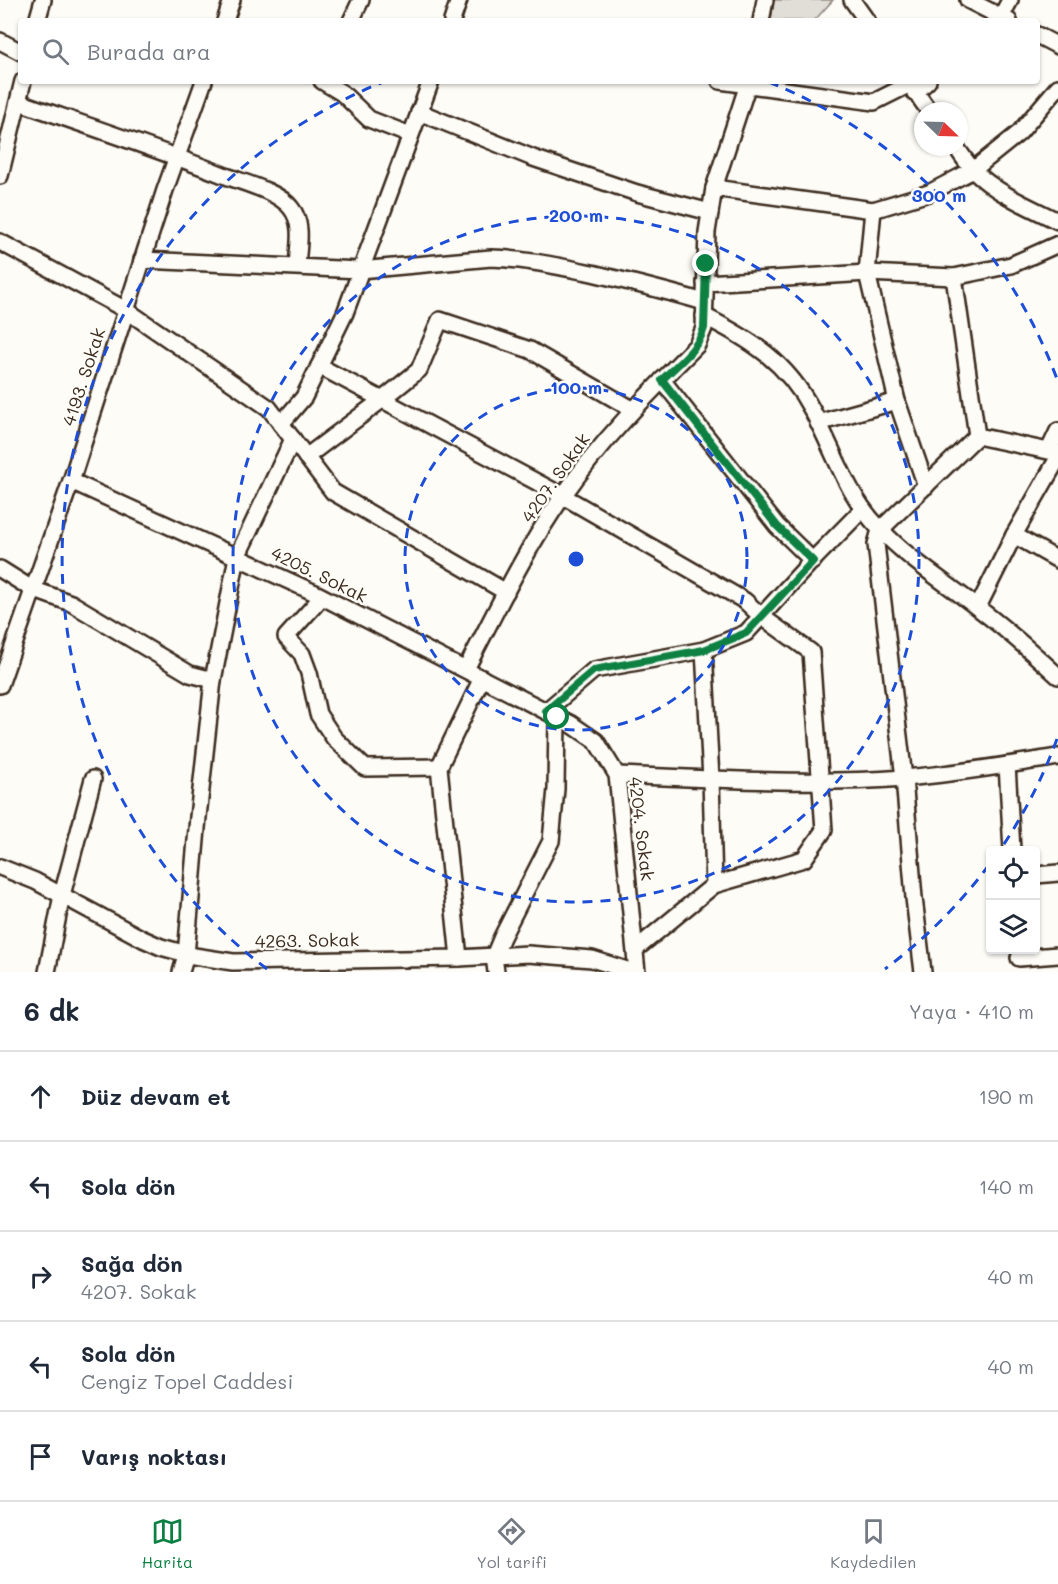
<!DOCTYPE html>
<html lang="tr">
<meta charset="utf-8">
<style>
:root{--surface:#fff;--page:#f6f6f7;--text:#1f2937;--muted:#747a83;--line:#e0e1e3;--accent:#0b8043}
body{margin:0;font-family:Mali,sans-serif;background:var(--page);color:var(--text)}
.controls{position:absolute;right:18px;bottom:18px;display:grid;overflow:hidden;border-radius:6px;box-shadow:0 2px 4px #0004}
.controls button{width:54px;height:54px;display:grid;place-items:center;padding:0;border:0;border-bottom:2px solid var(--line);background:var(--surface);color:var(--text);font:30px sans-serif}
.compass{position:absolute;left:914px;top:102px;width:54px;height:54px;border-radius:50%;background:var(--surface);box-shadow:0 2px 4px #0004;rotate:113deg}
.stop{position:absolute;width:18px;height:18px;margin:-14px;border:4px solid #0b8043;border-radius:50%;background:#fff}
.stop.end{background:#0b8043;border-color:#fff;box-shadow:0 2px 6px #0008}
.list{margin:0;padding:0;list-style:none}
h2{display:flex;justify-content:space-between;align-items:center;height:78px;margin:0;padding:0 24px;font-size:26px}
h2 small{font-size:20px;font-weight:400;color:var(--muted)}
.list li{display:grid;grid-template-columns:39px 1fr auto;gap:18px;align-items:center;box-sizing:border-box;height:90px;padding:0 24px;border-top:2px solid var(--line)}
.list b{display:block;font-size:22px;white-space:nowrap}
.list p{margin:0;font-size:20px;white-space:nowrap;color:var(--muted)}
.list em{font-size:20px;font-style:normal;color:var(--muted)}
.icon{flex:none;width:33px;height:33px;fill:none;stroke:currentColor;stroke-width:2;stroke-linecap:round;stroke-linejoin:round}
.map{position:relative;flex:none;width:1058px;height:972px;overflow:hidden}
.search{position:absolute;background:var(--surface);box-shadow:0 2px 4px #0004;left:18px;right:18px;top:18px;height:66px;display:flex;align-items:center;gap:15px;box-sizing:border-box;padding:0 21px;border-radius:6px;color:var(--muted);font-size:22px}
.sheet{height:528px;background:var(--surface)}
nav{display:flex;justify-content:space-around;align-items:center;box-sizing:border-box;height:84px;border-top:2px solid var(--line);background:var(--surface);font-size:16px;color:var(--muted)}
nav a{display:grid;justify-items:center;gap:3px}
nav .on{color:var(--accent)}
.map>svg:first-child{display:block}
.green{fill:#e1ded7;stroke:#8e847a;stroke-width:1.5}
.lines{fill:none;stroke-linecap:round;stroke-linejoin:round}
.minor-casing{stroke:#3b2a1e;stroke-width:20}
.minor{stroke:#fdfcf7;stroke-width:15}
.route{stroke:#0b8043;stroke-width:8}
.ring{fill:none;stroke:#1d4ed8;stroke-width:3;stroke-dasharray:10 8}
.labels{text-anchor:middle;stroke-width:5;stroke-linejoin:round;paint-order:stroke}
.street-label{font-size:18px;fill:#3b2a1e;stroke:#fdfcf7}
.centre{fill:#1d4ed8;stroke:#fdfcf7;stroke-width:3}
.ring-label{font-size:18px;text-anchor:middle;font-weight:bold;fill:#1d4ed8;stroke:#fdfcf7;stroke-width:5;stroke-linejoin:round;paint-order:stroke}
</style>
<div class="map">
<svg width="1058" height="972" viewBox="0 0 1058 972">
<rect width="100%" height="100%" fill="#fdfcf7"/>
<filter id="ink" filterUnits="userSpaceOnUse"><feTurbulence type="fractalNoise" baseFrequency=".0167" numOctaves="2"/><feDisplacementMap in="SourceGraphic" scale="12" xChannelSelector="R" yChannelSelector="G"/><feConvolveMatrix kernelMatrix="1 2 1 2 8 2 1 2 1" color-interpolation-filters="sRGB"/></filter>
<g filter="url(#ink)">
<!-- green -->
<polygon class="green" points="774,0 833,0 814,21 771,21"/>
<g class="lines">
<defs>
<g id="minor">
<polyline points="852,0 867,21"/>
<polyline points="968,0 1009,21"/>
<polyline points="37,21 43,0"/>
<polyline points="225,21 232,0"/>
<polyline points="351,21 361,0"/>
<polyline points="452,21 459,0"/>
<polyline points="761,21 765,0"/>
<polyline points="997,21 1001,17 1010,0"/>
<polyline points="1037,35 1058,46"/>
<polyline points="0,41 21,52"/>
<polyline points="322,81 342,93 369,119 410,135"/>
<polyline points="720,81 874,102 910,84"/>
<polyline points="908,81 929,111"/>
<polyline points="915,93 928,81"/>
<path d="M19 102C88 126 158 149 226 176 245 183 279 192 291 208 304 224 298 247 297 266"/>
<polyline points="419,112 533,158 637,193 710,212"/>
<path d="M956 147C961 154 967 163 973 170 994 192 1031 208 1058 221"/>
<polyline points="0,176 23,81"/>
<polyline points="714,188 873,210 929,193 973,170 1019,133 1058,87"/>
<polyline points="873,210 867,273 897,401 926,486"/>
<polyline points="0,242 126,310 269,408 333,492 506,592"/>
<path d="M142 260 360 270 491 258C526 259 558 266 592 273 630 282 667 291 704 302"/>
<polyline points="954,277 977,436"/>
<polyline points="705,283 867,273 954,277 1011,265 1058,244"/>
<path d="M704 316C751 340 786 361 812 410 834 450 846 494 879 528 908 559 945 582 978 608 1006 629 1032 652 1058 676"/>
<polyline points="319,366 563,496 745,601 761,616 811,652 824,830 804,859 714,885 636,949"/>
<polyline points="662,380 777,526 813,561"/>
<polyline points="818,423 897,401"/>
<polyline points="281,424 304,397 345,313 431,81"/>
<polyline points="1049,450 1058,431"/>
<polyline points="306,457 383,399 419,370 440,320 530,350 632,409"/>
<polyline points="71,481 313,592 571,724 596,741 617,775 637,972"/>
<polyline points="1014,535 1058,560"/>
<polyline points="0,569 32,589 71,603 190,674 213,680"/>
<polyline points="322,597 286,637 302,654 309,673 318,714 334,738 365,768 439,767"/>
<polyline points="978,607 1014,535 1058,458"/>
<polyline points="704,650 711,779 714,885"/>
<path d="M466 669C496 611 525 550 563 496 601 441 649 393 697 345L704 328 707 232 714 188 749 81"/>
<polyline points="0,685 71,481 165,190 204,81"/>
<polyline points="546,711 594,670 704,650 746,633 809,564 863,509"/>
<polyline points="1007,765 1012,850"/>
<path d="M617 775C711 779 811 785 904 778 956 774 1007 765 1058 757"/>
<polyline points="0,867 35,881 143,939 161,947 194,956 233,962 459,958 528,954 592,959 633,972"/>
<polyline points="1036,875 1058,873"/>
<polyline points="459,958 439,767 482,678"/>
<polyline points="1019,958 1058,955"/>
<polyline points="47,972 62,895 93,779"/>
<polyline points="181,972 186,955 198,817 213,680 237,557 293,439"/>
<polyline points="496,972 494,956 502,937 551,841 556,789 557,717"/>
<polyline points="923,972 914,898 904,778 876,544 880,530 977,436 1058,453"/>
</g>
</defs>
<!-- minor casing -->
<use href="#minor" class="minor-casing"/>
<!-- minor -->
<use href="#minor" class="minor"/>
</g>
</g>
<g class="lines" filter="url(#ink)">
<!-- route -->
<path class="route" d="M557 717 546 711 594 670 704 650 746 633 813 561 777 526 662 380C677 364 698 350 704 328L706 264"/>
</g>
<!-- distance rings -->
<g class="ring">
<circle cx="576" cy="559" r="171"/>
<circle cx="576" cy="559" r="343"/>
<path d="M1057 739A514 514 0 0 1 1000 850M989 865A514 514 0 0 1 885 969M267 969A514 514 0 0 1 383 82M769 82A514 514 0 0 1 1057 379"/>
</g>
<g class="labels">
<!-- street labels -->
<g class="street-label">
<text transform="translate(84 377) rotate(-72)" y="6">4193. Sokak</text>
<text transform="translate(556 478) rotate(-55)" y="6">4207. Sokak</text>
<text transform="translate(319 575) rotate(26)" y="6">4205. Sokak</text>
<text transform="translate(641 829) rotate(83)" y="6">4204. Sokak</text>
<text transform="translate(307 941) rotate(-1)" y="6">4263. Sokak</text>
</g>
</g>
<circle cx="576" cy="559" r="9" class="centre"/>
<g class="ring-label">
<text x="939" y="202">300 m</text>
<text x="576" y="222">200 m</text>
<text x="576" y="394">100 m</text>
</g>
</svg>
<div class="controls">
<button><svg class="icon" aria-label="locate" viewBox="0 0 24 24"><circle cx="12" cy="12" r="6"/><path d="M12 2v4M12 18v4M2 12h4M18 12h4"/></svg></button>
<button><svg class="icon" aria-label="layers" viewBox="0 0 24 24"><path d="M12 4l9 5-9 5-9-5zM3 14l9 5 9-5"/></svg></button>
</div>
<svg class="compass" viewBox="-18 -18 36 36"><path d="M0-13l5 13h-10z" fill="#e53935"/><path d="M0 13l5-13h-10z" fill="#747a83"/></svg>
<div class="stop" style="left:557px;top:717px"></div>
<div class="stop end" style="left:706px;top:264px"></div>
<div class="search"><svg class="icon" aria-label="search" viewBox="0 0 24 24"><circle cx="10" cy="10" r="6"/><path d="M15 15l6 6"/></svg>Burada ara</div>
</div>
<section class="sheet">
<h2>6 dk<small>Yaya · 410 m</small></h2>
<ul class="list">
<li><svg class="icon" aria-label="ahead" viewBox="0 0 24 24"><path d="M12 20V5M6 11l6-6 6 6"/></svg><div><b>Düz devam et</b></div><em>190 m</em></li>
<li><svg class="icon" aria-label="left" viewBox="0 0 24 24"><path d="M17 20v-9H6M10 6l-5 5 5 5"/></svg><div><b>Sola dön</b></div><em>140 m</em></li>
<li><svg class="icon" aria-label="right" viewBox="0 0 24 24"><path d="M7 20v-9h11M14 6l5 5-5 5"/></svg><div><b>Sağa dön</b><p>4207. Sokak</p></div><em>40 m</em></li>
<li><svg class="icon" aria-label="left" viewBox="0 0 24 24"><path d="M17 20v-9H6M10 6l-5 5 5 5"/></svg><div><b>Sola dön</b><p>Cengiz Topel Caddesi</p></div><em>40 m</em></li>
<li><svg class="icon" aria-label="arrive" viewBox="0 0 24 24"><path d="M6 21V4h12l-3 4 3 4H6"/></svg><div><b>Varış noktası</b></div></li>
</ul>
</section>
<nav>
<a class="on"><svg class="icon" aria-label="map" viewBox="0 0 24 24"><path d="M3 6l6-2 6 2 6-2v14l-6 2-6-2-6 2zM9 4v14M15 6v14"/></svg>Harita</a>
<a><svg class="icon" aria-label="directions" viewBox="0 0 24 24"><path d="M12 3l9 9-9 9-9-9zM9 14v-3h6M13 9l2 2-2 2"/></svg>Yol tarifi</a>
<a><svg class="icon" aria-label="saved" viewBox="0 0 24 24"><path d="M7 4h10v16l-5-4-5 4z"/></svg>Kaydedilen</a>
</nav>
